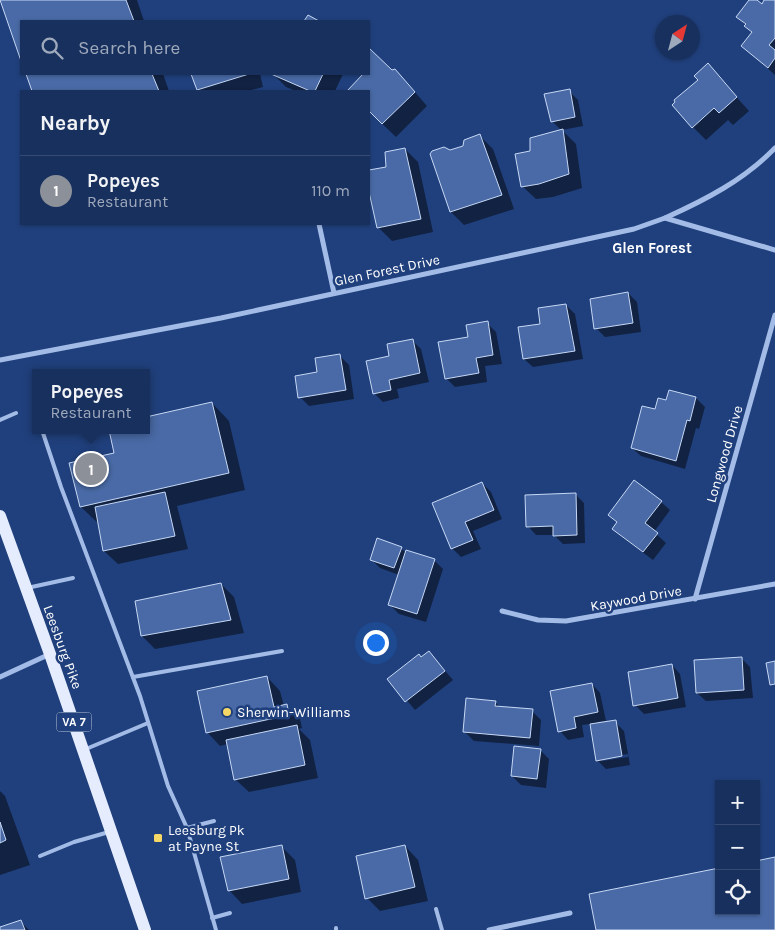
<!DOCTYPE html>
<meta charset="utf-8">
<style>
:root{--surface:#18305e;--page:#253c67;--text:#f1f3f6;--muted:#9fa9bc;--line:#364b73;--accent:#8c9099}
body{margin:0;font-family:Karla,sans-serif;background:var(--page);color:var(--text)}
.controls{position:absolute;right:15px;bottom:15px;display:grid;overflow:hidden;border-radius:0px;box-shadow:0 1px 4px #0004}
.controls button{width:45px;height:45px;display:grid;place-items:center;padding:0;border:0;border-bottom:1px solid var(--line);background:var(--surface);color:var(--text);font:25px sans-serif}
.compass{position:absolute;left:655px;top:15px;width:45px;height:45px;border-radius:50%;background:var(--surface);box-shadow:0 1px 4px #0004;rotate:36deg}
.you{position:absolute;left:375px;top:642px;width:18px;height:18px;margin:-12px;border:4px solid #fff;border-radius:50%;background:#1a73e8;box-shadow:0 0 0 8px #1a73e833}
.badge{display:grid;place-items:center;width:32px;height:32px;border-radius:50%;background:var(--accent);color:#fff;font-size:16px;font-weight:700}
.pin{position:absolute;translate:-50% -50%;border:2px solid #fff;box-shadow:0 1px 5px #0006}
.popup{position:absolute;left:32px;top:369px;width:118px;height:65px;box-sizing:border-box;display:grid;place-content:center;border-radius:0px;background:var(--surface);filter:drop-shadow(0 1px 4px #0005);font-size:16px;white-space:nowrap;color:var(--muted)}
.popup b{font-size:19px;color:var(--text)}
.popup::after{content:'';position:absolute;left:50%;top:100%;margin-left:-10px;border:10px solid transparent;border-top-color:var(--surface)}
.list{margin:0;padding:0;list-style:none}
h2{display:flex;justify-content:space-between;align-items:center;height:65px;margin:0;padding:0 20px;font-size:21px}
h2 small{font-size:16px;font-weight:400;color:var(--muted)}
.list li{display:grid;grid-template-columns:32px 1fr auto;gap:15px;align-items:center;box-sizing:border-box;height:70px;padding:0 20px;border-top:1px solid var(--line)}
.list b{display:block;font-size:19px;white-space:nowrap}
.list p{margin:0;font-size:16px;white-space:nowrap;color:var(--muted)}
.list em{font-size:16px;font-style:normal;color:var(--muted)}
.icon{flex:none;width:28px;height:28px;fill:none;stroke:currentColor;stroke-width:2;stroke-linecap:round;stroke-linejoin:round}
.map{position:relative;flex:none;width:775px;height:930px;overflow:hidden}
.search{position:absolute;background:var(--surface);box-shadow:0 1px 4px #0004;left:20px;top:20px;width:350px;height:55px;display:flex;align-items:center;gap:12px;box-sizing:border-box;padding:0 18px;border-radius:0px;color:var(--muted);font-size:19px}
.panel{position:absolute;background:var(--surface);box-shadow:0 1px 4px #0004;left:20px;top:90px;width:350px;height:135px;border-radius:0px}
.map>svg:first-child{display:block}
.shadow{fill:#0007;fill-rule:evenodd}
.building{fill:#496aa6;stroke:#c7d8f5}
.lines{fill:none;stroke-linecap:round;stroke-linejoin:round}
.lane{stroke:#a3bce7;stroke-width:4}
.street{stroke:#a3bce7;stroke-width:5}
.primary{stroke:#e5ecfd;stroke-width:12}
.poi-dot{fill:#f4d764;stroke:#20407d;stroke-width:2}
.labels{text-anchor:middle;stroke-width:5;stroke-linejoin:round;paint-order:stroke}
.shield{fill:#20407d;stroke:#bcc6d8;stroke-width:1}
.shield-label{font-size:12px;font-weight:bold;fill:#fff}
.street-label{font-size:14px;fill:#fff;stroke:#20407d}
.poi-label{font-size:14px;fill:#fff;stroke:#20407d;text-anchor:start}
.neighbourhood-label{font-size:15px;font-weight:bold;fill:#fff;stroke:#20407d}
</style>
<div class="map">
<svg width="775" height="930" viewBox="0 0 775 930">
<rect width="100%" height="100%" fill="#20407d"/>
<!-- shadow -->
<g class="shadow">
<polygon points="1,0 137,0 144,21 21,21 21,57"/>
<polygon points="750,0 755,0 762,5 766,0 775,0 775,75 743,46 753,33 738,17"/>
<polygon points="369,49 408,84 427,106 396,137 369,111 369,91 349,91 364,74 369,74"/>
<polygon points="708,65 749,111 733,125 728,120 706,140 693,127 699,80"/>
<polygon points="27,74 163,74 169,91 33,91"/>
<polygon points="192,74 260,74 263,87 248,91 200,91"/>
<polygon points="273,74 343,74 335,91 296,91 286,87"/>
<polygon points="569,91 578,100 583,126 562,130 576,144 582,188 553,197 536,199 522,186 531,152 562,131 552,121"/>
<polygon points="479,135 493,149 514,209 464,225 451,212 450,152 464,147"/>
<polygon points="405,149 418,162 433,232 392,241 378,227 369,187 369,172 387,168"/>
<polygon points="628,293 637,302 641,332 605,337 596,328"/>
<polygon points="566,305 575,314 583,359 533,367 524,359 541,325"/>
<polygon points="487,323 496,332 502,364 485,366 487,382 455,387 446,378 470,338"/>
<polygon points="412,340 421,349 429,382 397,389 399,398 383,402 374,393 391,357"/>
<polygon points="340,356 349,365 354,399 309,406 300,397"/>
<polygon points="670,391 696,398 705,407 699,429 696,428 685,469 641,456 632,448 656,411 667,402"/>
<polygon points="212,403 229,421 245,490 177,506 188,549 118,564 104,551 99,524 81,507 146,430 146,419"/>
<polygon points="482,483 491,492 502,519 473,531 481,549 461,557 452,548"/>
<polygon points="575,494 584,503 585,543 563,544 554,535 536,535 528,526"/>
<polygon points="661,502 670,510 654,532 666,543 653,560 622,537 614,529"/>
<polygon points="401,548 406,553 434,560 443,569 426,622 399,614 390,605 399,575 380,568 371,559"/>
<polygon points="221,584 234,597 244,633 155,649 142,636"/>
<polygon points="429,652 453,680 415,710 389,679"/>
<polygon points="741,658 750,667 753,698 706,701 697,693"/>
<polygon points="672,665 680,674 686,707 644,714 635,705"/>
<polygon points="267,677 280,691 284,706 286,706 300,719 302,728 299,729 310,740 318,778 249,792 235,779 228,744 220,746 207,732"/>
<path d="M592 684 600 693 606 721 597 722 598 724 615 722 624 731 630 765 606 769 597 760 591 724 582 725 584 737 568 740 560 731ZM628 754V757L602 761V758Z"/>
<polygon points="495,702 501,708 532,711 541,720 539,746 474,741 465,732"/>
<polygon points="540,750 549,759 546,788 521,785 512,776"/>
<polygon points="0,791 5,796 30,865 0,875"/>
<polygon points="281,846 295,860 301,892 242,904 229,890"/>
<polygon points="405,846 418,860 428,901 380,911 367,898"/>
<polygon points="20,921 29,930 0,930 0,928"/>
</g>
<!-- building -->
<g class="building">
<polygon points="0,0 126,0 134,21 21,21 21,61"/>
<polygon points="749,0 757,0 762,4 764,0 775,0 775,38 769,45 775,50 775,58 768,68 741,46 752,32 744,26 746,24 736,17"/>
<polygon points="308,15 319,21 304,21"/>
<polygon points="369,48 392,70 395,69 415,92 382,124 369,111 369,91 347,91 363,74 369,74"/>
<polygon points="708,63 737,97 719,113 714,108 692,128 672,105 675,102 674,100 698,80 694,76"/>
<polygon points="26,74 152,74 159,91 32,91"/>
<polygon points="191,74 249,74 197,90"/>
<polygon points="271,74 323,74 315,91 310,91"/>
<polygon points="570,89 575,117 551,122 544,94"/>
<polygon points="563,129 569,174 539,184 521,187 515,154 530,151 530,138"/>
<polygon points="480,134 502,195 450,212 430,154 432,151 444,147 450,150 463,146 464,140"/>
<polygon points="405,148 421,219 377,228 369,192 369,170 386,167 385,152"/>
<polygon points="628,292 633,323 594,329 590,299"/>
<polygon points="566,304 575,351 523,359 518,327 540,324 538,308"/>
<polygon points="488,321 493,355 476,358 479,373 445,379 438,342 468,337 466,325"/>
<polygon points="413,339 420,373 389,380 391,390 373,394 366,361 389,356 387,344"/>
<polygon points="340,354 346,390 298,398 295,376 317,372 315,358"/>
<polygon points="669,390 696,397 690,421 687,420 676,461 631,448 642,406 655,409 658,398 666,400"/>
<polygon points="212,402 229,473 80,507 69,463 114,453 109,430 146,430 146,417"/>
<polygon points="634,480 662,501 645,523 658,533 643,552 612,529 617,522 608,515"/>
<polygon points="482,482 494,510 465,522 473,540 451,549 432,503"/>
<polygon points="165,492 175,536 103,551 95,507"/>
<polygon points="576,493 577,535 553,536 553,526 526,527 525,495"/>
<polygon points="377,538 402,547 394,568 370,560"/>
<polygon points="406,550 435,559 417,614 388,605"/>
<polygon points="221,583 231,620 141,636 135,601"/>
<polygon points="429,651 445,671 405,702 387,679 419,654 421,657"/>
<polygon points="742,657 744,690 696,693 694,660"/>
<polygon points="775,661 775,684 770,685 766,663"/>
<polygon points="672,664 678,698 633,706 628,672"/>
<polygon points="267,676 274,707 287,704 289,715 206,733 197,691"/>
<polygon points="592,683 598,712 574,717 576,728 558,732 550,691"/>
<polygon points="466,698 496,701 495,706 533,709 530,738 463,732"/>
<polygon points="616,720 622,756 596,761 590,724"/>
<polygon points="297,725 305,765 234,780 226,740"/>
<polygon points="514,746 541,749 537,779 511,776"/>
<polygon points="0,822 6,840 0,843"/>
<polygon points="282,845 289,879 228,891 220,857"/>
<polygon points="405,845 415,887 365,899 356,856"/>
<polygon points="775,857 775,930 596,930 589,894 719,868 719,911 756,911 756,861"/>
<polygon points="21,920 25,930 0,930 0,927"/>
</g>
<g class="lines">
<!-- lane -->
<g class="lane">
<polyline points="35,378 36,411"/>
<polyline points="0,420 16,413"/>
<polyline points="42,430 61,487 140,696 168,786 187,828"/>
<polyline points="27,588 73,578"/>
<polyline points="133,677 282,651"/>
<polyline points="86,749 148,723"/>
<polyline points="214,821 187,828 216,930"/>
<polyline points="40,856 74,842 109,832"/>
<polyline points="436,909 442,930"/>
<polyline points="212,918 230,913"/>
<polyline points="336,928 336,930"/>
</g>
<!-- street -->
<g class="street">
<path d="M665 218C705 200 744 180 775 148"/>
<polyline points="319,224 334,293"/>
<polyline points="0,360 221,318 634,229 665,218 775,250"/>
<polyline points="695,599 775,315"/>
<polyline points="502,611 538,620 566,621 775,584"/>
<polyline points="0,677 50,654"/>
<polyline points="489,930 570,913"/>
</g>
<!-- primary -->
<polyline class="primary" points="0,516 50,654 145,930"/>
</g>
<!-- markers -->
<g class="poi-dot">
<circle cx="227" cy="712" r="5"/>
<rect x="153" y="833" width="10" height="10" rx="2.5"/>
</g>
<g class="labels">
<!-- shield labels -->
<rect class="shield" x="56.5" y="712.5" width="35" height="19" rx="4"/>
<g class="shield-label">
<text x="74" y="726">VA 7</text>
</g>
<!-- street labels -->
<g class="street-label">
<text transform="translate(387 270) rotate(-12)" y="5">Glen Forest Drive</text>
<text transform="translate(724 454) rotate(-74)" y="5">Longwood Drive</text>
<text transform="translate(636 598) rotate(-10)" y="5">Kaywood Drive</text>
<text transform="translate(63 647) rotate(70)" y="5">Leesburg Pike</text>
</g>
<!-- poi labels -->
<g class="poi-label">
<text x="237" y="717">Sherwin-Williams</text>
<text x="168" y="835">Leesburg Pk<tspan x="168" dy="16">at Payne St</tspan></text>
</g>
<!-- neighbourhood labels -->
<g class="neighbourhood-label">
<text x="652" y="253">Glen Forest</text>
</g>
</g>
</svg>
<div class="controls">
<button>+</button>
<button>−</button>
<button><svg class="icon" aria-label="locate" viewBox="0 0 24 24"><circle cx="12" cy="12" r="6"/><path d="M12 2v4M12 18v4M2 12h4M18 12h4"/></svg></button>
</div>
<svg class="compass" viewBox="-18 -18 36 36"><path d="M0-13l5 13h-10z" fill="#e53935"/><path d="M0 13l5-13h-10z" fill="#9fa9bc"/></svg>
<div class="you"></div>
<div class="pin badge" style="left:91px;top:469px">1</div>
<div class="popup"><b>Popeyes</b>Restaurant</div>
<div class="search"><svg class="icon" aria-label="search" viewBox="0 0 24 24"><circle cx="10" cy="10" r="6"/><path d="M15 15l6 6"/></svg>Search here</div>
<section class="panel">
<h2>Nearby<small></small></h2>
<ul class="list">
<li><span class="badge">1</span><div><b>Popeyes</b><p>Restaurant</p></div><em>110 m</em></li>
</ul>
</section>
</div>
